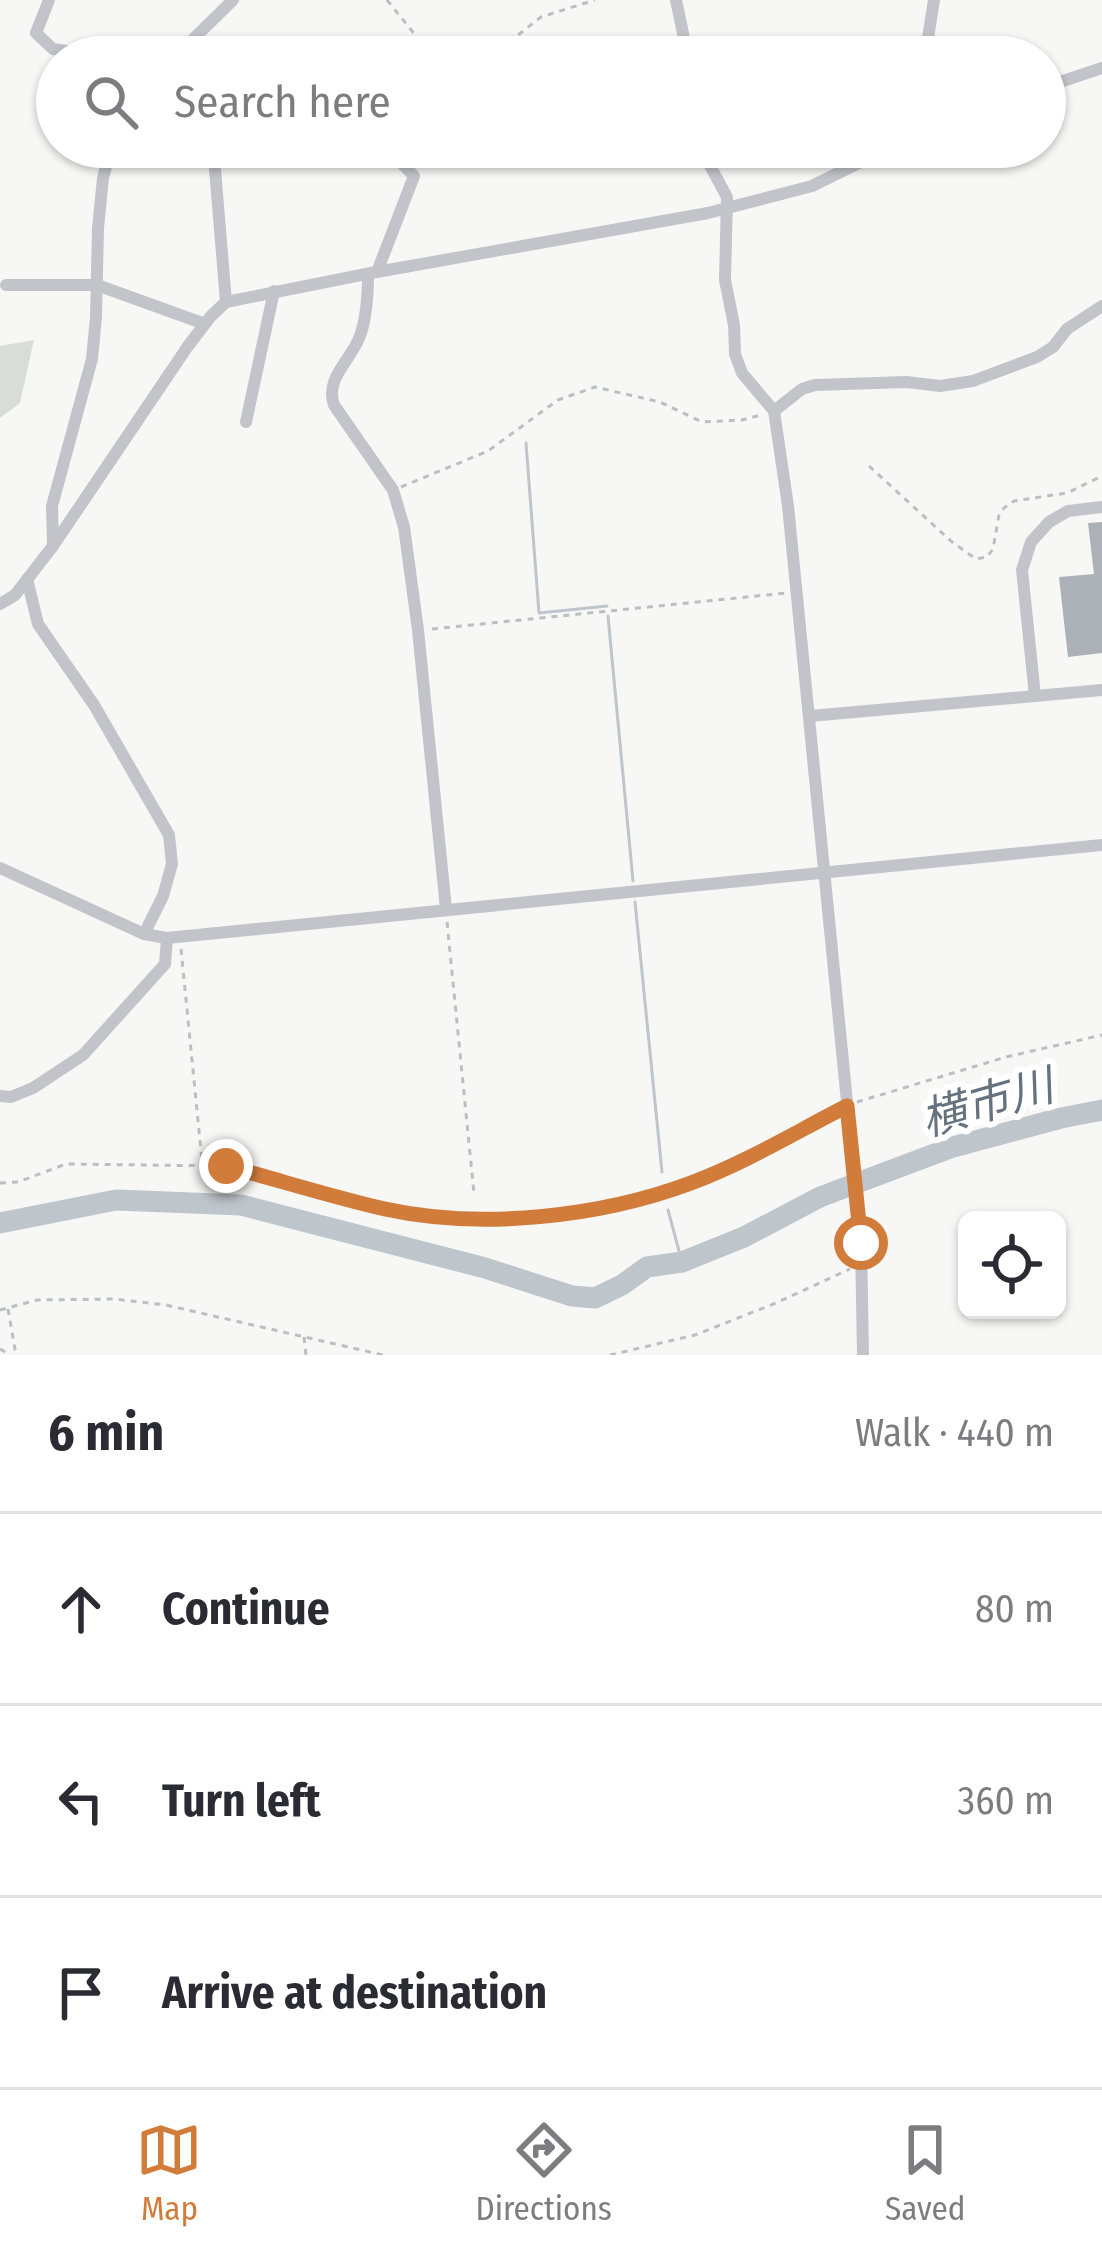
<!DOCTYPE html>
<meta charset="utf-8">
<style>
:root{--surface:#fff;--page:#f2f2f3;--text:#2b2b33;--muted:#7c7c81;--line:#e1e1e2;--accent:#d27c3b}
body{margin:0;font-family:"Fira Sans Condensed","Noto Sans JP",sans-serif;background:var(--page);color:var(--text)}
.controls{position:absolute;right:36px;bottom:36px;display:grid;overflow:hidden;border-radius:18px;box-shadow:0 3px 9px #0004}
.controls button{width:108px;height:108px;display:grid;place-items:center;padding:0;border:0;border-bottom:3px solid var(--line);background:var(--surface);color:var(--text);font:60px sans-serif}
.stop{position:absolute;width:36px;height:36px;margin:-27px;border:9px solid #d27c3b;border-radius:50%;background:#fff}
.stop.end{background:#d27c3b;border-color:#fff;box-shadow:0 3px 12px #0008}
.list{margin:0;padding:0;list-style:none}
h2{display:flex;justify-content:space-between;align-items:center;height:156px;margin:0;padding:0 48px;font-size:51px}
h2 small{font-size:39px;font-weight:400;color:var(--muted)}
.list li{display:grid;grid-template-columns:78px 1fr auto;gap:36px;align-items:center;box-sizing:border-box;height:192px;padding:0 48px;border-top:3px solid var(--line)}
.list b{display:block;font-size:45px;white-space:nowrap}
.list em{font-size:39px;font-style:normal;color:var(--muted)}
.icon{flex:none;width:66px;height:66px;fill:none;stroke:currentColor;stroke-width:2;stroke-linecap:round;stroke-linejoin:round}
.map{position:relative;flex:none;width:1102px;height:1355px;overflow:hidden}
.search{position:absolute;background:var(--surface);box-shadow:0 3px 9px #0004;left:36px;right:36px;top:36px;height:132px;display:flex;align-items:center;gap:30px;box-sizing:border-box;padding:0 42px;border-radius:66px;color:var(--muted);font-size:45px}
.sheet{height:732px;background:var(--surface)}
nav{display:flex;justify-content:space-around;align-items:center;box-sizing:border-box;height:168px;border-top:3px solid var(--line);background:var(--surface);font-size:33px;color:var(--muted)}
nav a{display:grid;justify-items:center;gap:6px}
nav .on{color:var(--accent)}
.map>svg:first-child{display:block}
.green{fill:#d8ded7}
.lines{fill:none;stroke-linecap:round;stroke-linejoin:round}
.stream{stroke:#bec5cb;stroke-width:3}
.river{stroke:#bec5cb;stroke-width:21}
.building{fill:#acb0b7}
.path{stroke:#bcbec0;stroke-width:3;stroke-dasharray:6 6;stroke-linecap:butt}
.street{stroke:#c2c4c9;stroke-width:12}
.route{stroke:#d27c3b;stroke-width:15}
.labels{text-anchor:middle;stroke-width:12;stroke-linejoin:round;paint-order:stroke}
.water-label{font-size:45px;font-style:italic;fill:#66737f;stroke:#fff}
</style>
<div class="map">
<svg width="1102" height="1355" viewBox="0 0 1102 1355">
<rect width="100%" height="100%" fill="#f7f8f6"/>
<!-- green -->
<polygon class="green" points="34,340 20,403 0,418 0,346"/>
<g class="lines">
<!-- stream -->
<g class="stream">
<polyline points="526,443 539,613 607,606"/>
<polyline points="608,616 633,881"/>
<polyline points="635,902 662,1172"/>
<polyline points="668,1210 682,1262"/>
</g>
<!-- river -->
<polyline class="river" points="0,1223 116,1200 241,1205 485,1268 572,1296 595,1298 622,1285 647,1267 682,1262 744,1237 820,1197 953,1147 1061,1118 1102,1110"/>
</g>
<!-- building -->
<polygon class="building" points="1102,522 1102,653 1068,657 1059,577 1094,574 1088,523"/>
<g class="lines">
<!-- path -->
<g class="path">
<polyline points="387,0 433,57"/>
<polyline points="490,57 541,17 595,0"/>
<polyline points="869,466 952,542 976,559 987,557 993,549 999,515 1004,508 1014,501 1067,493 1102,476"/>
<polyline points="401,487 488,451 558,400 595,387 660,402 702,422 742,420 761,415"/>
<polyline points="432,629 786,593"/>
<polyline points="447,922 474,1194"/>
<polyline points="181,949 202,1161"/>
<polyline points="857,1102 1006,1057 1102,1035"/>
<path d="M0 1183 18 1182 66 1164 227 1166C280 1180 333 1198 387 1209 486 1230 594 1217 688 1184 740 1166 789 1136 837 1110"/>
<polyline points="8,1309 16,1355"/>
<polyline points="0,1310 37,1300 114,1299 166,1305 383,1355"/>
<polyline points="304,1337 306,1355"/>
<polyline points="0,1349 10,1355"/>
<polyline points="610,1355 695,1335 776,1303 850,1269"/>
</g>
<!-- street -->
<g class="street">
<polyline points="49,0 36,33 53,49 107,57"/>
<polyline points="676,0 688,57"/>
<polyline points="175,57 233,0"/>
<polyline points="925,57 934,0"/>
<polyline points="1045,87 1102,68"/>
<polyline points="700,147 727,197 725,280 734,325 735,354 742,373 774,411 788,506 861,1243 863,1355"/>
<polyline points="214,157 226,302"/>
<polyline points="377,272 414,176 386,147"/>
<path d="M368 274C368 294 367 314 361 333 354 358 324 377 334 405L393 490 404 527 418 630 446 909"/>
<polyline points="6,285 97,285 205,324"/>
<polyline points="774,411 802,389 815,385 907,382 940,386 973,381 1037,357 1053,347 1067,329 1102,306"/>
<polyline points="246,422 274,291"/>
<polyline points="53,545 52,506 92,359 96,317 98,228 103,178 111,147"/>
<polyline points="27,579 38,624 94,705 169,835 172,864 163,896 144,934"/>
<polyline points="0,604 15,595 53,546 188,346 211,316 226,302 371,273 708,213 812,186 891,147"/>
<polyline points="1035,696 1022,570 1031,542 1049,522 1068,511 1102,507"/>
<polyline points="810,716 1102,690"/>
<polyline points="0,868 144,934 167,938 1102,845"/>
<polyline points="0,1096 11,1097 33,1088 83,1055 165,964 167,938"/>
</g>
</g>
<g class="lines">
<!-- route -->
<path class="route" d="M226 1166C279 1180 332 1197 385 1209 481 1230 600 1217 691 1183 745 1163 796 1132 847 1106L861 1243"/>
</g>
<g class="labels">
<!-- water labels -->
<g class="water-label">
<text transform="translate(987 1102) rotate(-16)" y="16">横市川</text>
</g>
</g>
</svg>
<div class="controls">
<button><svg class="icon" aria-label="locate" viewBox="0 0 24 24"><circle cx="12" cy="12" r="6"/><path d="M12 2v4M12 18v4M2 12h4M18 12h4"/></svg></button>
</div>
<div class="stop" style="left:861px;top:1243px"></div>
<div class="stop end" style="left:226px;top:1166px"></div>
<div class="search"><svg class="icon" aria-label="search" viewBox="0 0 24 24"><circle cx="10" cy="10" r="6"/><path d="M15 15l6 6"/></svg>Search here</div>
</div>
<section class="sheet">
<h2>6 min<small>Walk · 440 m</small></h2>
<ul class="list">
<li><svg class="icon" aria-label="ahead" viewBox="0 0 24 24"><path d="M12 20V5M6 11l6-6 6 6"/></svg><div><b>Continue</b></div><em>80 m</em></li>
<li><svg class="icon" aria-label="left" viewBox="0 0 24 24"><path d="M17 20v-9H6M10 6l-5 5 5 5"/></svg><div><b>Turn left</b></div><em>360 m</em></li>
<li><svg class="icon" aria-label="arrive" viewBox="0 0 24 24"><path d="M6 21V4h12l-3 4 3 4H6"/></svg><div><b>Arrive at destination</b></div></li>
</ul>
</section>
<nav>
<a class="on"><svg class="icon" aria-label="map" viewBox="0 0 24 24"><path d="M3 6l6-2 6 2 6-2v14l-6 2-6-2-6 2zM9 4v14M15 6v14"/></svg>Map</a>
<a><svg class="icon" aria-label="directions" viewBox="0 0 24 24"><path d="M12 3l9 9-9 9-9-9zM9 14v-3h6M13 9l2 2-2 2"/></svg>Directions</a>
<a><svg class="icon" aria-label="saved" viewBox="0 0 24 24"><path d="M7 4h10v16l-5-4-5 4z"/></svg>Saved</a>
</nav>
